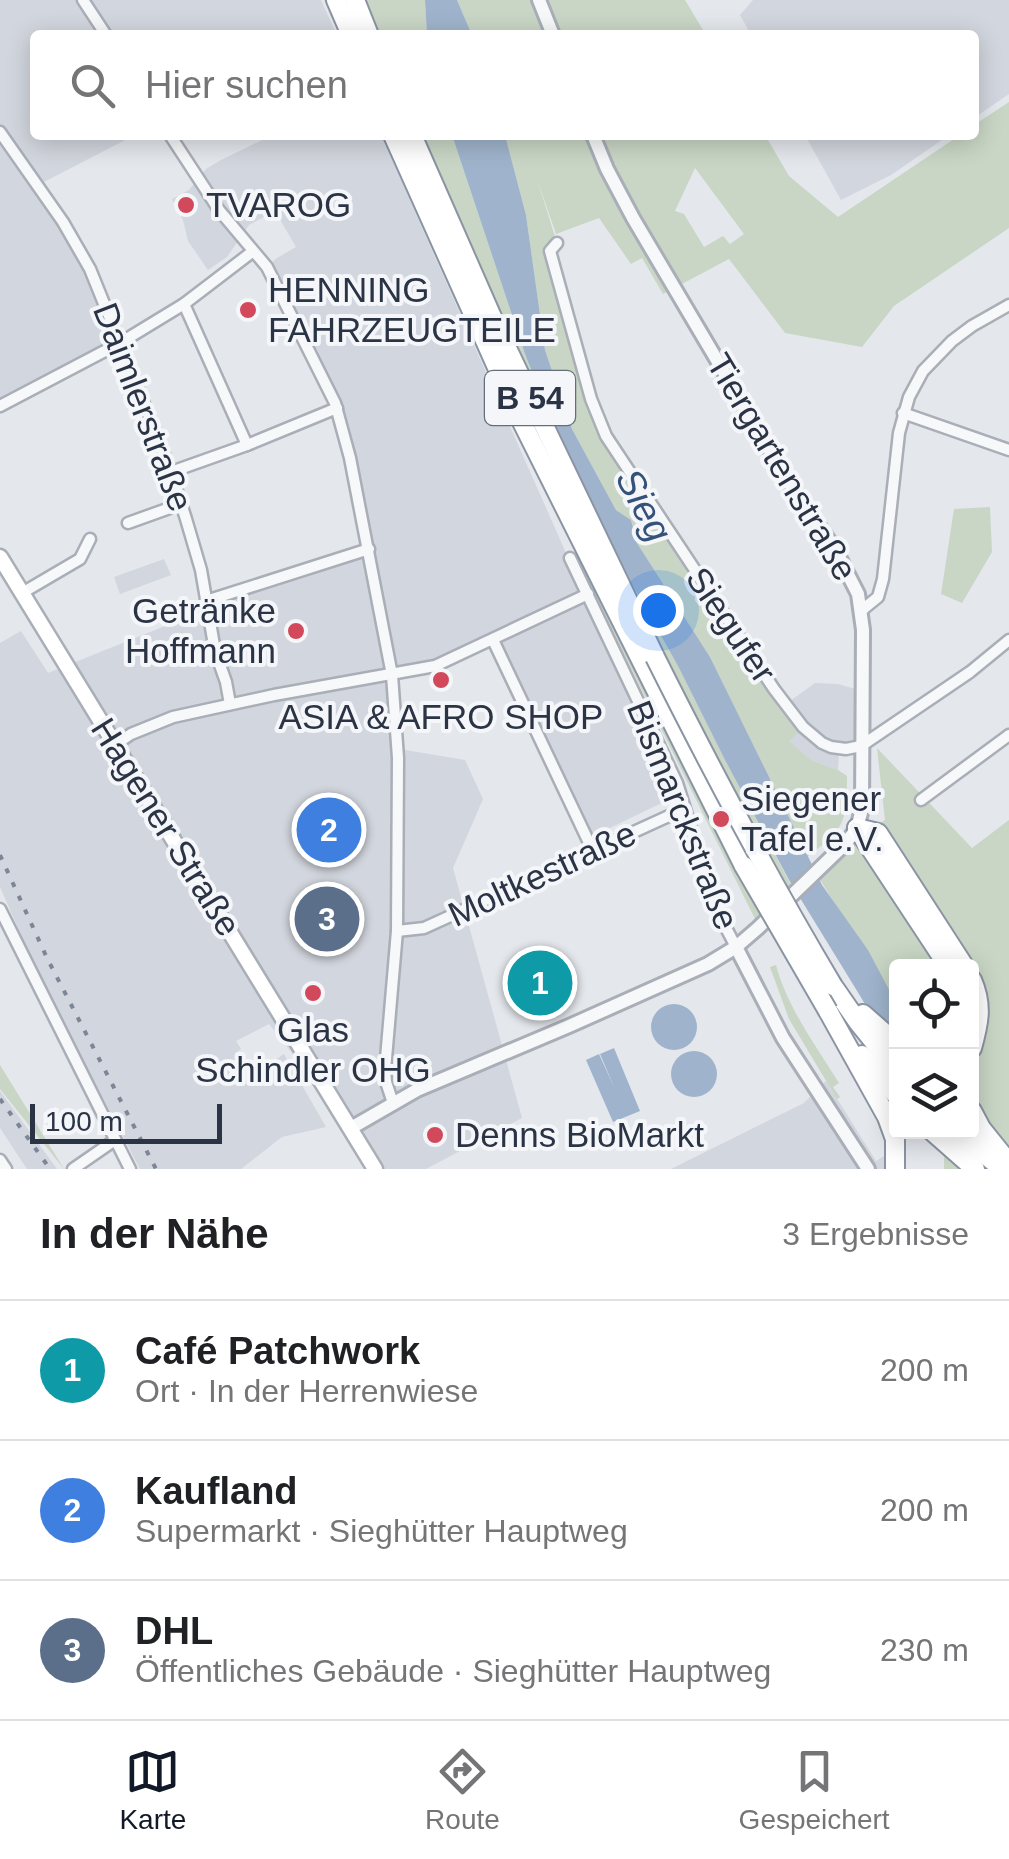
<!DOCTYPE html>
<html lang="de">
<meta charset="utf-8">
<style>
:root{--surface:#fff;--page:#f6f6f6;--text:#202124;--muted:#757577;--line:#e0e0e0;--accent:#111827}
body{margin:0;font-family:Arial,sans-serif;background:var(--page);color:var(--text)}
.controls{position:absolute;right:30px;bottom:30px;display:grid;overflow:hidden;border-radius:10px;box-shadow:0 5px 25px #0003}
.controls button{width:90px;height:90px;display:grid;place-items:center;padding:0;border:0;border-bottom:2px solid var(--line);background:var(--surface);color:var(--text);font:50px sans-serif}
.scale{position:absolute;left:30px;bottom:25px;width:192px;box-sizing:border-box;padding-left:10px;border:5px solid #2b3445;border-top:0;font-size:28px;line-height:35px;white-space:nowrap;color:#2b3445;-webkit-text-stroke:8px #f4f6f9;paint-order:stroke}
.you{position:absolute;left:658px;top:610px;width:35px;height:35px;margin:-25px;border:8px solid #fff;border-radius:50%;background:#1a73e8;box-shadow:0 0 0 15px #1a73e833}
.badge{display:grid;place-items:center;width:65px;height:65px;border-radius:50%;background:var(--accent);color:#fff;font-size:32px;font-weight:700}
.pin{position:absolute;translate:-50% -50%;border:5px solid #fff;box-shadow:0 2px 10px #0006}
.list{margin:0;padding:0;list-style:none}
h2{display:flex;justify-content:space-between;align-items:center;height:130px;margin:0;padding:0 40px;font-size:42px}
h2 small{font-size:32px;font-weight:400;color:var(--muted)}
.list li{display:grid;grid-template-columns:65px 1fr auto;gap:30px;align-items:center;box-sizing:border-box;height:140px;padding:0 40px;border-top:2px solid var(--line)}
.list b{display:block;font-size:38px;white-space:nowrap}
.list p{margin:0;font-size:32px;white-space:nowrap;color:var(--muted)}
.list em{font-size:32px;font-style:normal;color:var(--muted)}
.icon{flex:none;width:55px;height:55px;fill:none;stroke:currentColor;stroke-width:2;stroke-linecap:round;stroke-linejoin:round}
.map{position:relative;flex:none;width:1009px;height:1169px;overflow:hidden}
.search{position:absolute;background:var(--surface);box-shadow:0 5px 25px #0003;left:30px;right:30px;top:30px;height:110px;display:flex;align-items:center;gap:25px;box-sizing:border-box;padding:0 35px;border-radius:10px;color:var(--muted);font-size:38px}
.sheet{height:550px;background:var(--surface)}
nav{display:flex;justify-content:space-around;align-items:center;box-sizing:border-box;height:140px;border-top:2px solid var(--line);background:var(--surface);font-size:28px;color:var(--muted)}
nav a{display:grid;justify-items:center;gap:5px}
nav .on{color:var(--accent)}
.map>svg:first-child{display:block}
.built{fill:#d2d6de}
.green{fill:#c9d6c5;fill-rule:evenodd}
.water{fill:#9fb4cc}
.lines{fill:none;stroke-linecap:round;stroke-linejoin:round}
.minor-casing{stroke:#a9aeb7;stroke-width:15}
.tertiary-casing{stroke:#a9aeb7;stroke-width:18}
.secondary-casing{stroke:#a9aeb7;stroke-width:19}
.trunk-casing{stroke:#8b94a3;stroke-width:22}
.minor{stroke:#f7f8fa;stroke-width:10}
.tertiary{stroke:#f7f8fa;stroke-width:12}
.secondary{stroke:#fff;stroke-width:14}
.trunk{stroke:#fff;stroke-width:18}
.rail{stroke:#7d8696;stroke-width:4;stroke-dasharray:5 10;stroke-linecap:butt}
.trunk-bridge-casing{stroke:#8b94a3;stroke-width:22;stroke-linecap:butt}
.trunk-bridge{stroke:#fff;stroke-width:18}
.poi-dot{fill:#d1495b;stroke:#f4f6f9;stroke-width:4}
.labels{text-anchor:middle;stroke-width:8;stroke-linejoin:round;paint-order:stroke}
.shield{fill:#f4f6f9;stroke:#676e7b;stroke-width:2.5}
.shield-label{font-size:32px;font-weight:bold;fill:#2b3445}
.poi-label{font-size:35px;fill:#2b3445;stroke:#f4f6f9;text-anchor:start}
.street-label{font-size:35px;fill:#2b3445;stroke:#f4f6f9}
.water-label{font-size:38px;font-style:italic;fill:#34527a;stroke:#f4f6f9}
</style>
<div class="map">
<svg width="1009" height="1169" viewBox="0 0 1009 1169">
<rect width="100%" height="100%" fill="#e4e7ec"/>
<!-- built -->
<g class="built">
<polygon points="0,0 321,0 337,35 35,35 35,135 135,135 38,185 63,222 120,343 0,406"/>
<polygon points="753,0 1009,0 1009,94 974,118 974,35 751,35 740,15"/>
<polygon points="278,135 381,135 674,797 585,840 492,643 397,676 405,750 465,760 483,799 453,868 522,1118 426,1169 383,1169 269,1024 236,1041 241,1049 236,1053 247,1070 241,1074 245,1080 284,1054 326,1127 282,1137 241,1169 140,1169 39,976 0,887 0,643 21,631 48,673 362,547 366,534 340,416 267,267 277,258 296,247 275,211 249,225 227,257 208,270 188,241 183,220 172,199 189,190 206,169 221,160 260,141"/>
<polygon points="805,135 949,135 891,175 841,200"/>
<polygon points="164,559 171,575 120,594 114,577"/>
<polygon points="815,683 838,684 862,691 861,746 839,749 838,770 811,760 788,741 786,704"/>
<polygon points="826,1081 876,1161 884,1156 892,1169 671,1169 804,1103"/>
<polygon points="0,1091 57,1169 27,1169 0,1128"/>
</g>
<!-- green -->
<g class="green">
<polygon points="324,0 425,0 427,35 340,35"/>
<polygon points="457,0 685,0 706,35 472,35"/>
<path d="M1009 102V228L894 306 862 347 785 333 729 259 663 294 642 258 631 264 599 218 556 234 537 179 557 243 550 251 598 418 803 727 789 741 811 760 838 770 847 776C847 822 845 829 807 857L710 657 637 543 631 520 616 510 572 429 545 350 526 215 505 135H765L789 176 838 217 960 135H974V125ZM695 168 744 234 730 244 723 236 704 247 684 214 675 211Z"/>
<polygon points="385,135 452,135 525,354 576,485 678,666 725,760 791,885 755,919 587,579"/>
<polygon points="990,507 992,552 962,603 941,594 954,509"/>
<polygon points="877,748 972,848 1009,820 1009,1169 944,1169 944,1132 972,1132 972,966 896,966 896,1003 811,865 885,820"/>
<path d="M776 965C787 1007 816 1046 839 1083L833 1087 840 1097 837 1099 789 1019 770 967Z"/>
<polygon points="0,1065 64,1169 0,1089"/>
</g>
<!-- water -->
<g class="water">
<polygon points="425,0 457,0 472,35 427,35"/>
<polygon points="452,135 505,135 526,215 545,350 572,429 616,510 631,520 637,543 710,657 822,885 868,950 896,1003 896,1061 862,999 789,880 725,760 678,666 576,485 525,354"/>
<circle cx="674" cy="1027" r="23"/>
<polygon points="614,1048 640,1111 613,1122 586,1060 599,1054 615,1089 600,1054"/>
<circle cx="694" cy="1074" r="23"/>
</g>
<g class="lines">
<defs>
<g id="minor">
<polyline points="83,0 106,35"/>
<polyline points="0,132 63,222 90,269 120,343 171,472 186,519 201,570 215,651 226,682 230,704"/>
<polyline points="170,135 219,210 267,267 335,403 350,458 392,675 398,758 397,931 385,1070 386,1082 393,1103"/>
<polyline points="557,243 550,251 591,399 606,436 774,689 803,727 822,743 831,747 846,749 861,746 970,672 1009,640"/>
<polyline points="184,304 247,445"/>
<polyline points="0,406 120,343 184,304 252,252"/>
<polyline points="903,413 1009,450"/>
<polyline points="171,472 247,445 337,408"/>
<polyline points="128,523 181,504"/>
<polyline points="570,558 677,783 700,857 725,926 736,947"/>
<polyline points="22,593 80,559 90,539"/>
<polyline points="206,601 369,549"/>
<polyline points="862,610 878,597 883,579 899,433 909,397 923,371 952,341 972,326 1009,305"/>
<polyline points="493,640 593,851"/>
<polyline points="115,745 131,734 173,717 274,695 435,666 588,594"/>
<polyline points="921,800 1009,735"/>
<polyline points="0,909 130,1169"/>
<polyline points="397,931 424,928 684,809"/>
<polyline points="0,1160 6,1169"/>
<polyline points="73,1169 115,1140"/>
</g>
<g id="tertiary">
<polyline points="539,0 553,35"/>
<polyline points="736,947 783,1038 868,1169"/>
<polyline points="351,1128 417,1090 569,1026 708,964 736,947 758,928 846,843 857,828 862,809 863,630 858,594 836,551 789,482 633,218 607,169 593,135"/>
</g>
<polyline id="secondary" points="0,557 375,1169"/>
<g id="trunk">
<polyline points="336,0 351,35"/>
<polyline points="355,0 369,35"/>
<polyline points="393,135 517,412 744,866"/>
<polyline points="412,135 492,317 655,657"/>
<polyline points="857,828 878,833 964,966"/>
<polyline points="857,828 948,966"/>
<path d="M972 980C983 1005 979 1023 972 1048"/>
<polyline points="833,986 858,1022 896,1069"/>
<polyline points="828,1011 887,1117 895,1139 895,1169"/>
<polyline points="863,1014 896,1043"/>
<polyline points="862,1055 896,1095"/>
<polyline points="972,1111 981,1128 1009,1163"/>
<polyline points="933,1132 975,1169"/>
<polyline points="959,1132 1002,1169"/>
</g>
</defs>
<!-- minor casing -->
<use href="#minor" class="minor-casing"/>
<!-- tertiary casing -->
<use href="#tertiary" class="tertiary-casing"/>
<!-- secondary casing -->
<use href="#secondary" class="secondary-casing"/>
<!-- trunk casing -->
<use href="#trunk" class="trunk-casing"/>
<!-- minor -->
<use href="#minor" class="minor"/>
<!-- tertiary -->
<use href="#tertiary" class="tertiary"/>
<!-- secondary -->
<use href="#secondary" class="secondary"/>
<!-- trunk -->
<use href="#trunk" class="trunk"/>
<!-- rail -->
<g class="rail">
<polyline points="0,855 47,958 156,1169"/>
<polyline points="0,1099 50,1169"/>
</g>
<defs>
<g id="trunk-bridge">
<path d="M655 657C711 769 769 879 833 986"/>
<polyline points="744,866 828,1011"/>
</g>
</defs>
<!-- trunk-bridge casing -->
<use href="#trunk-bridge" class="trunk-bridge-casing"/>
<!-- trunk-bridge -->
<use href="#trunk-bridge" class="trunk-bridge"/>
</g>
<!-- markers -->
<g class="poi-dot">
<circle cx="186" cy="205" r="10"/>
<circle cx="248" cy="310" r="10"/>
<circle cx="296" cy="631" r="10"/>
<circle cx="441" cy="680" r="10"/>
<circle cx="721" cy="819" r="10"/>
<circle cx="313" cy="993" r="10"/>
<circle cx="435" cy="1135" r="10"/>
</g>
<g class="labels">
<!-- shield labels -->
<rect class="shield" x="485" y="371" width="90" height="54" rx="8"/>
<g class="shield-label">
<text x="530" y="409">B 54</text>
</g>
<!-- poi labels -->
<g class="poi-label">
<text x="206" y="217">TVAROG</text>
<text x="268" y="302">HENNING<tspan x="268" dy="40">FAHRZEUGTEILE</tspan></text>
<text x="276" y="623" text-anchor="end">Getränke<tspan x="276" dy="40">Hoffmann</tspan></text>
<text x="441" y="729" text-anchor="middle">ASIA &amp; AFRO SHOP</text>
<text x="741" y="811">Siegener<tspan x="741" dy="40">Tafel e.V.</tspan></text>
<text x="313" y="1042" text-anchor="middle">Glas<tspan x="313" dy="40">Schindler OHG</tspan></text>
<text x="455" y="1147">Denns BioMarkt</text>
</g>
<!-- street labels -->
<g class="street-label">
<text transform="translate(143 407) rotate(69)" y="12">Daimlerstraße</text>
<text transform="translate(782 467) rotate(59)" y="12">Tiergartenstraße</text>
<text transform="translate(731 625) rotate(56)" y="12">Siegufer</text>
<text transform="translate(683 815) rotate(68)" y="12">Bismarckstraße</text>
<text transform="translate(166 827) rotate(58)" y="12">Hagener Straße</text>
<text transform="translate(542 874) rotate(-25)" y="12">Moltkestraße</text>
</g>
<!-- water labels -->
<g class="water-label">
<text transform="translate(644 505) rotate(62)" y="13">Sieg</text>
</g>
</g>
</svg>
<div class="controls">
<button><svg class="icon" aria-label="locate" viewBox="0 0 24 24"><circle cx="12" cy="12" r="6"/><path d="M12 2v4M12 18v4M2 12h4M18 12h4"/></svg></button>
<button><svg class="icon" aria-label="layers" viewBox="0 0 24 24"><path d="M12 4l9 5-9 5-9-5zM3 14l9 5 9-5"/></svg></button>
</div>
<div class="scale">100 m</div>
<div class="you"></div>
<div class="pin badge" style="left:540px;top:983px;background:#0f9aa8">1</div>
<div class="pin badge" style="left:329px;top:830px;background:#3f7fe0">2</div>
<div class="pin badge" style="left:327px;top:919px;background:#5c6f8a">3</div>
<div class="search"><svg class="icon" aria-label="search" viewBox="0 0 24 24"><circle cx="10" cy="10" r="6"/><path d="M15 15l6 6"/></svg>Hier suchen</div>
</div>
<section class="sheet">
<h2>In der Nähe<small>3 Ergebnisse</small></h2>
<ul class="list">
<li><span class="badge" style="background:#0f9aa8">1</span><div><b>Café Patchwork</b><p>Ort · In der Herrenwiese</p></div><em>200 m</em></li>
<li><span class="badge" style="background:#3f7fe0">2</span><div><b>Kaufland</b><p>Supermarkt · Sieghütter Hauptweg</p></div><em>200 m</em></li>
<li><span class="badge" style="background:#5c6f8a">3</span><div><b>DHL</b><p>Öffentliches Gebäude · Sieghütter Hauptweg</p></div><em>230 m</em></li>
</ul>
</section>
<nav>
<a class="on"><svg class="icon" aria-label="map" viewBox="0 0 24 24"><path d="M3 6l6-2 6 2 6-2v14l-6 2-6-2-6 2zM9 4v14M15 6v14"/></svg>Karte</a>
<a><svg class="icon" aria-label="directions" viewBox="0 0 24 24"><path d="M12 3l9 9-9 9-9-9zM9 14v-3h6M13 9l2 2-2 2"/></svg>Route</a>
<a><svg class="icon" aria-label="saved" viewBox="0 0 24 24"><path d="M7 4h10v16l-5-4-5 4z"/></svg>Gespeichert</a>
</nav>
